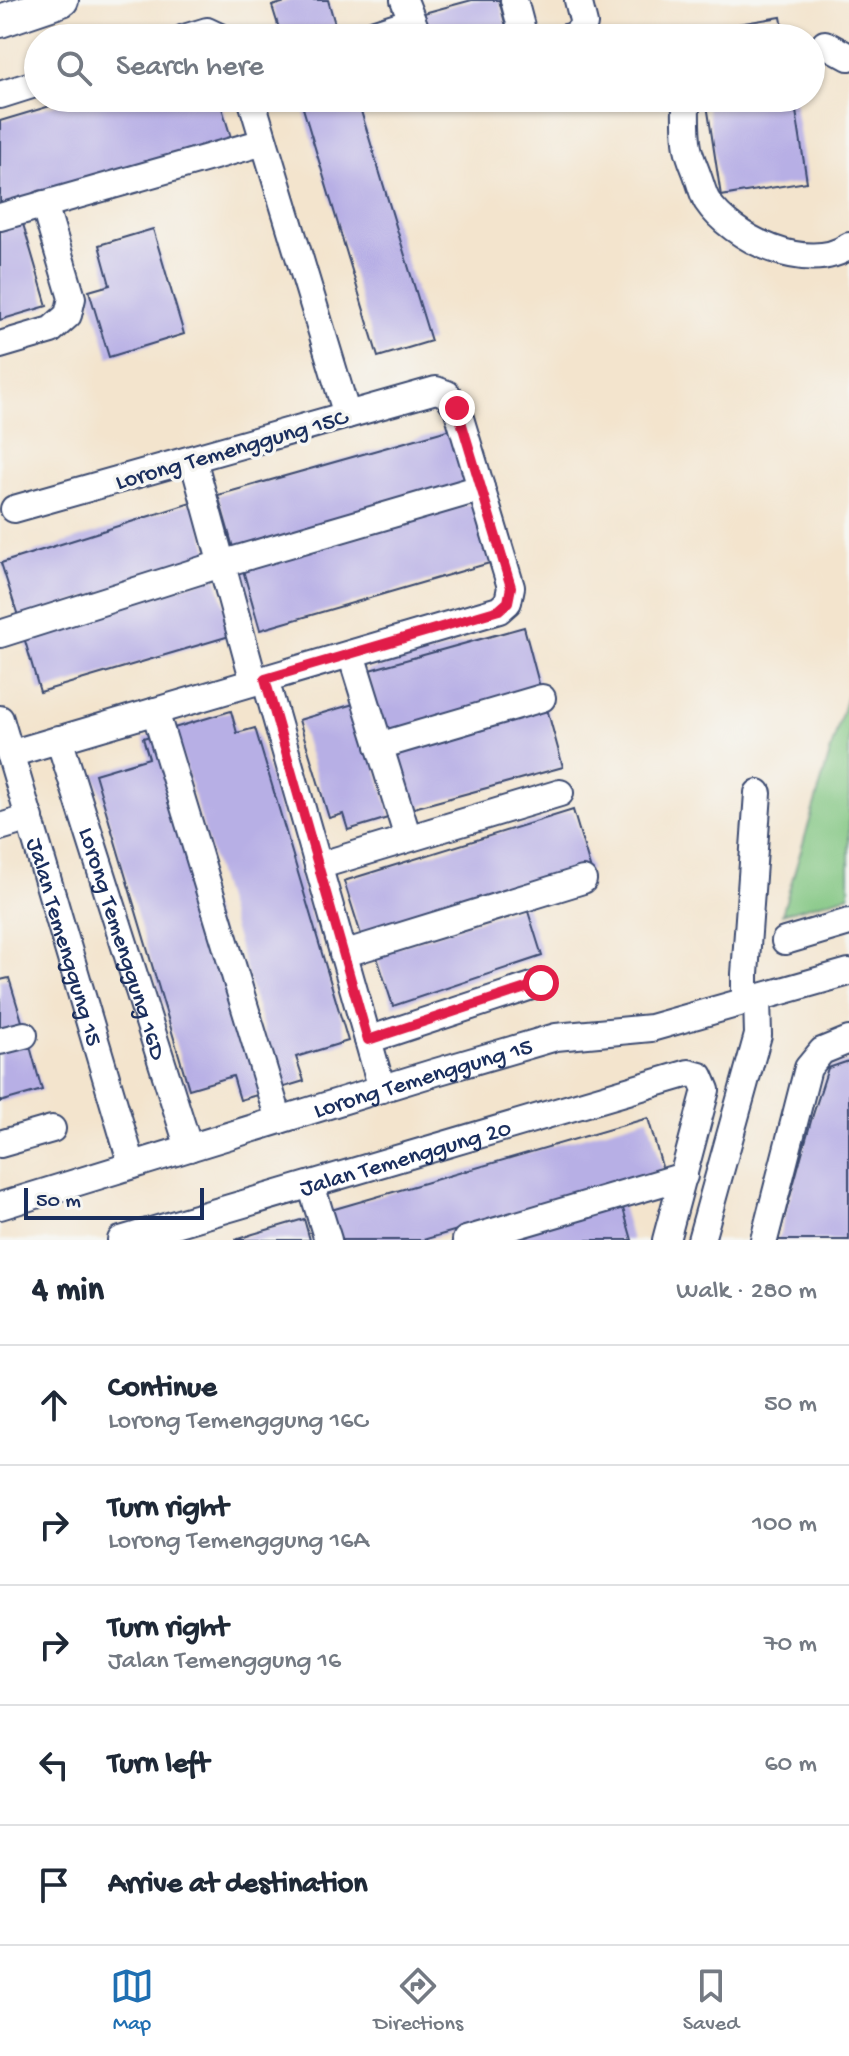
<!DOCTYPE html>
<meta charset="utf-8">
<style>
:root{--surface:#fff;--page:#f6f6f7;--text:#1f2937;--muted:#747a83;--line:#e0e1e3;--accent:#1f6fb2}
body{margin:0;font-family:"Gochi Hand",sans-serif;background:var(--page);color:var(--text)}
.scale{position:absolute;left:24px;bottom:20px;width:180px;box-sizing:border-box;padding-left:8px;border:4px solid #1b2f5e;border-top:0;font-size:22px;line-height:28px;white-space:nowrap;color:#1b2f5e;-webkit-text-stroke:6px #f6f6f2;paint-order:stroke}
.stop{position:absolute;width:24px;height:24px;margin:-18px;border:6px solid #e11d48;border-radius:50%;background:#fff}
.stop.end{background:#e11d48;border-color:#fff;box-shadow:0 2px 8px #0008}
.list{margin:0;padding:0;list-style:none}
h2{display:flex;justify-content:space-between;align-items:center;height:104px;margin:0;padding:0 32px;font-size:34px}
h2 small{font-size:26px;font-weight:400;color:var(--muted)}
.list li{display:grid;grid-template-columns:52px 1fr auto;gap:24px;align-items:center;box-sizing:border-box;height:120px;padding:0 32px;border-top:2px solid var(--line)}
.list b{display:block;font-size:30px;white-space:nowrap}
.list p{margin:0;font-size:26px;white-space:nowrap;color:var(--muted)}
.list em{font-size:26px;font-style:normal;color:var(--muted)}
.icon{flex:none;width:44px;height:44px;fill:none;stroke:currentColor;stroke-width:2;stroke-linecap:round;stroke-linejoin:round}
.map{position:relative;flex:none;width:849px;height:1240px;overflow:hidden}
.search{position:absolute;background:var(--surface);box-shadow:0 2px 6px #0004;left:24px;right:24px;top:24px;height:88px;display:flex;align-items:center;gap:20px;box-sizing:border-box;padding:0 28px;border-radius:44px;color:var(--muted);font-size:30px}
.sheet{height:704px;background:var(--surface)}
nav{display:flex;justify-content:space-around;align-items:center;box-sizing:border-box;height:112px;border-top:2px solid var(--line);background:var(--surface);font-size:22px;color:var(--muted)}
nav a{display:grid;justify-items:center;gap:4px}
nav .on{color:var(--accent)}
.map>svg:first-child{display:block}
.green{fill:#80c580;stroke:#4e7a6f;stroke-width:2}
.building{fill:#b7afe5}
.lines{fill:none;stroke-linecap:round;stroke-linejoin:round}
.minor-casing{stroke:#3b4a6f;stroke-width:30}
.major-casing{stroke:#3b4a6f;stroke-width:36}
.minor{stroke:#fff;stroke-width:26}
.major{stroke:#fff;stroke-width:32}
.route{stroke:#e11d48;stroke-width:10}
.labels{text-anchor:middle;stroke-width:7;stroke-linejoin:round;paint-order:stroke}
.street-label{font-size:24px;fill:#1b2f5e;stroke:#f6f6f2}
</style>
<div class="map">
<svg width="849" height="1240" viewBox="0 0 849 1240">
<rect width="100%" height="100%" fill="#f6f6f2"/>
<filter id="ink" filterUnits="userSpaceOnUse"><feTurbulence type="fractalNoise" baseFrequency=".0125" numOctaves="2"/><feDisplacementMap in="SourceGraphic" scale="16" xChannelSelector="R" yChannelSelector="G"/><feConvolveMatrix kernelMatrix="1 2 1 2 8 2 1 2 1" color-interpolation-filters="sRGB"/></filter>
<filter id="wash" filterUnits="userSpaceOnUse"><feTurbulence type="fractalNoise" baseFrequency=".006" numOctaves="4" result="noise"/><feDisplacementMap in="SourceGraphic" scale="32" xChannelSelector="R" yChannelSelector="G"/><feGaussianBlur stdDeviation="1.8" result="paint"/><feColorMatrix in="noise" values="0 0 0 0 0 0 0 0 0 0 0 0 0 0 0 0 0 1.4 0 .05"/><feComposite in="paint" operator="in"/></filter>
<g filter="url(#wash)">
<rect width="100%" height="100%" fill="#f3e4cd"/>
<!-- green -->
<polygon class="green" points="849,689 849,895 782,914"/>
<g id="blocks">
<!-- building -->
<g class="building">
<polygon points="292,0 328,0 339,38 282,38 272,6"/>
<polygon points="472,0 499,0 509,38 431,38 424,13"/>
<polygon points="781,17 785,38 696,38 695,31"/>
<polygon points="77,98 219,98 232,141 0,209 0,121"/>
<polygon points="300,98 357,98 431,341 378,357"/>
<polygon points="706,98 794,98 807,182 721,196"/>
<polygon points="23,224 47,306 0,320 0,231"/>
<polygon points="153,229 184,334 109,357 89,291 110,285 99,245"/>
<polygon points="455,428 471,484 234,551 218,495"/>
<polygon points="194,502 211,559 19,619 1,563"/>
<polygon points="476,502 493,562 260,630 243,570"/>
<polygon points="216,577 233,635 40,692 23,634"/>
<polygon points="524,627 541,691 384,735 366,671"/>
<polygon points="357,703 391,817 348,830 343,814 329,818 299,720"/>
<polygon points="546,705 563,767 403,811 387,749"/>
<polygon points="231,711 237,733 255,728 348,1041 296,1057 304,1081 281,1088 174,728"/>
<polygon points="160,733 267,1092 240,1100 233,1076 189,1089 95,774 149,758 143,738"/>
<polygon points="573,810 591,870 363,941 344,881"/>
<polygon points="526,905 542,956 393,1006 376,954"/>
<polygon points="9,978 24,1028 0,1035 0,980"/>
<polygon points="28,1039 42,1090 0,1102 0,1048"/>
<polygon points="849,1061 849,1240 778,1240 811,1121 828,1068"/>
<polygon points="648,1118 663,1170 423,1240 329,1240 321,1213"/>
<polygon points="620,1198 632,1240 480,1240"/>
<polygon points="304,1219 310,1240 235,1240 253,1234"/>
</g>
</g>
</g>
<g filter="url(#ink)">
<use href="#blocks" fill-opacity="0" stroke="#3b4a6f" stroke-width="2"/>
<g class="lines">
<defs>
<g id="minor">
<polyline points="404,0 419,38"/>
<polyline points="514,0 524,38"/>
<polyline points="184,38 207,31 222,38"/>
<polyline points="373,38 375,33 412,21"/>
<path d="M566 38C575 36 579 32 584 24L578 0"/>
<polyline points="825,44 849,57"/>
<polyline points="0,95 38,83"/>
<polyline points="251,98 347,415"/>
<path d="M686 98C686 114 685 132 688 148 690 158 695 168 698 177 701 185 703 194 707 201 732 239 808 275 849 246"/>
<polyline points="0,217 264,142"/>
<polyline points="0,345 51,330 68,315 72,298 44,204"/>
<polyline points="193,459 254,682"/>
<polyline points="0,634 221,564 481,488"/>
<polyline points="351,654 408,838"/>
<polyline points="265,679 382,1089"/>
<polyline points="155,711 279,1120"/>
<path id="s1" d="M0 719 132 1165"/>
<path id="s2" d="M59 739 189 1148"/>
<polyline points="379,746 542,698"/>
<polyline points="10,754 499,610 508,602 511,587 457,408 447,394 436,390 14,509"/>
<polyline points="0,827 30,818"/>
<polyline points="318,866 560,793"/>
<polyline points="785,941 849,922"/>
<polyline points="343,954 583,880"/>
<polyline points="745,1002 745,974 758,793"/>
<polyline points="368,1040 541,983"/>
<polyline points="0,1041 24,1035"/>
<polyline points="0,1144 52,1129"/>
<polyline points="311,1185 328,1240"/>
<path id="s3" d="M0 1206 436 1072 556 1037 651 1028 849 972"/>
<path id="s4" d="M121 1240 689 1073 700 1076 706 1090 666 1240"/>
<polyline points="466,1240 684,1176"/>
<polyline points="701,1240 758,1035 757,999"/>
<polyline points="764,1240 808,1068 822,1051 849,1040"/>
</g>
<polyline id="major" points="0,21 62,0"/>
</defs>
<!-- minor casing -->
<use href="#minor" class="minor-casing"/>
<!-- major casing -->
<use href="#major" class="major-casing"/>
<!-- minor -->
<use href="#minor" class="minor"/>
<!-- major -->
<use href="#major" class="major"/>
</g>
</g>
<g class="lines" filter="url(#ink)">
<!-- route -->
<polyline class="route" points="457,408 511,587 508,602 499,610 265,679 368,1040 541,983"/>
</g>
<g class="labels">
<!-- street labels -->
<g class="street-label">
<text transform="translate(231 448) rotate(-16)" y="8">Lorong Temenggung 15C</text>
<text dy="8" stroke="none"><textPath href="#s1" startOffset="232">Jalan Temenggung 15</textPath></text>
<text dy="8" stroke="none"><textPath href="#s2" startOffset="214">Lorong Temenggung 16D</textPath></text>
<text dy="8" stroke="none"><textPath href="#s3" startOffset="442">Lorong Temenggung 15</textPath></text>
<text dy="8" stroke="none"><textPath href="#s4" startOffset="296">Jalan Temenggung 20</textPath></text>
</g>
</g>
</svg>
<div class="scale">50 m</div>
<div class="stop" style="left:541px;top:983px"></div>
<div class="stop end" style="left:457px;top:408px"></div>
<div class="search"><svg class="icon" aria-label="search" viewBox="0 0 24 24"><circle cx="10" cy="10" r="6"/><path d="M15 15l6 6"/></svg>Search here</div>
</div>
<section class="sheet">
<h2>4 min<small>Walk · 280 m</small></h2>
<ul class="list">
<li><svg class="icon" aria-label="ahead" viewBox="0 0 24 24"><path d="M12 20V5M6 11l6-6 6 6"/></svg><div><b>Continue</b><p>Lorong Temenggung 16C</p></div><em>50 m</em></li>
<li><svg class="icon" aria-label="right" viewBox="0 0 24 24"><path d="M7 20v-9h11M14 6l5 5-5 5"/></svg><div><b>Turn right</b><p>Lorong Temenggung 16A</p></div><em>100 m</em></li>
<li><svg class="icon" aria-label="right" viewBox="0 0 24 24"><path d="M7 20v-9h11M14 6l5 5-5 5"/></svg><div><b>Turn right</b><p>Jalan Temenggung 16</p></div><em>70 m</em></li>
<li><svg class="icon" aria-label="left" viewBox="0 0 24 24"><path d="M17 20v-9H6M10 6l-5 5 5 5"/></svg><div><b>Turn left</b></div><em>60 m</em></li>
<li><svg class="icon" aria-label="arrive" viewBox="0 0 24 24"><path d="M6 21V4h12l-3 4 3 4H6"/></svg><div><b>Arrive at destination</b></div></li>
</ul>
</section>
<nav>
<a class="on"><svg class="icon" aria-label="map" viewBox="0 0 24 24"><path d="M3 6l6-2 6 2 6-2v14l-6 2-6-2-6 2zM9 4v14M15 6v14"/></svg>Map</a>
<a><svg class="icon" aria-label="directions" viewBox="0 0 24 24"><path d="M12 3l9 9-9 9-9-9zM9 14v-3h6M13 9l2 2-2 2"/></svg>Directions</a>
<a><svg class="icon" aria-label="saved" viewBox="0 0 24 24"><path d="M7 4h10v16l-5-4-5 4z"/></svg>Saved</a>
</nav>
